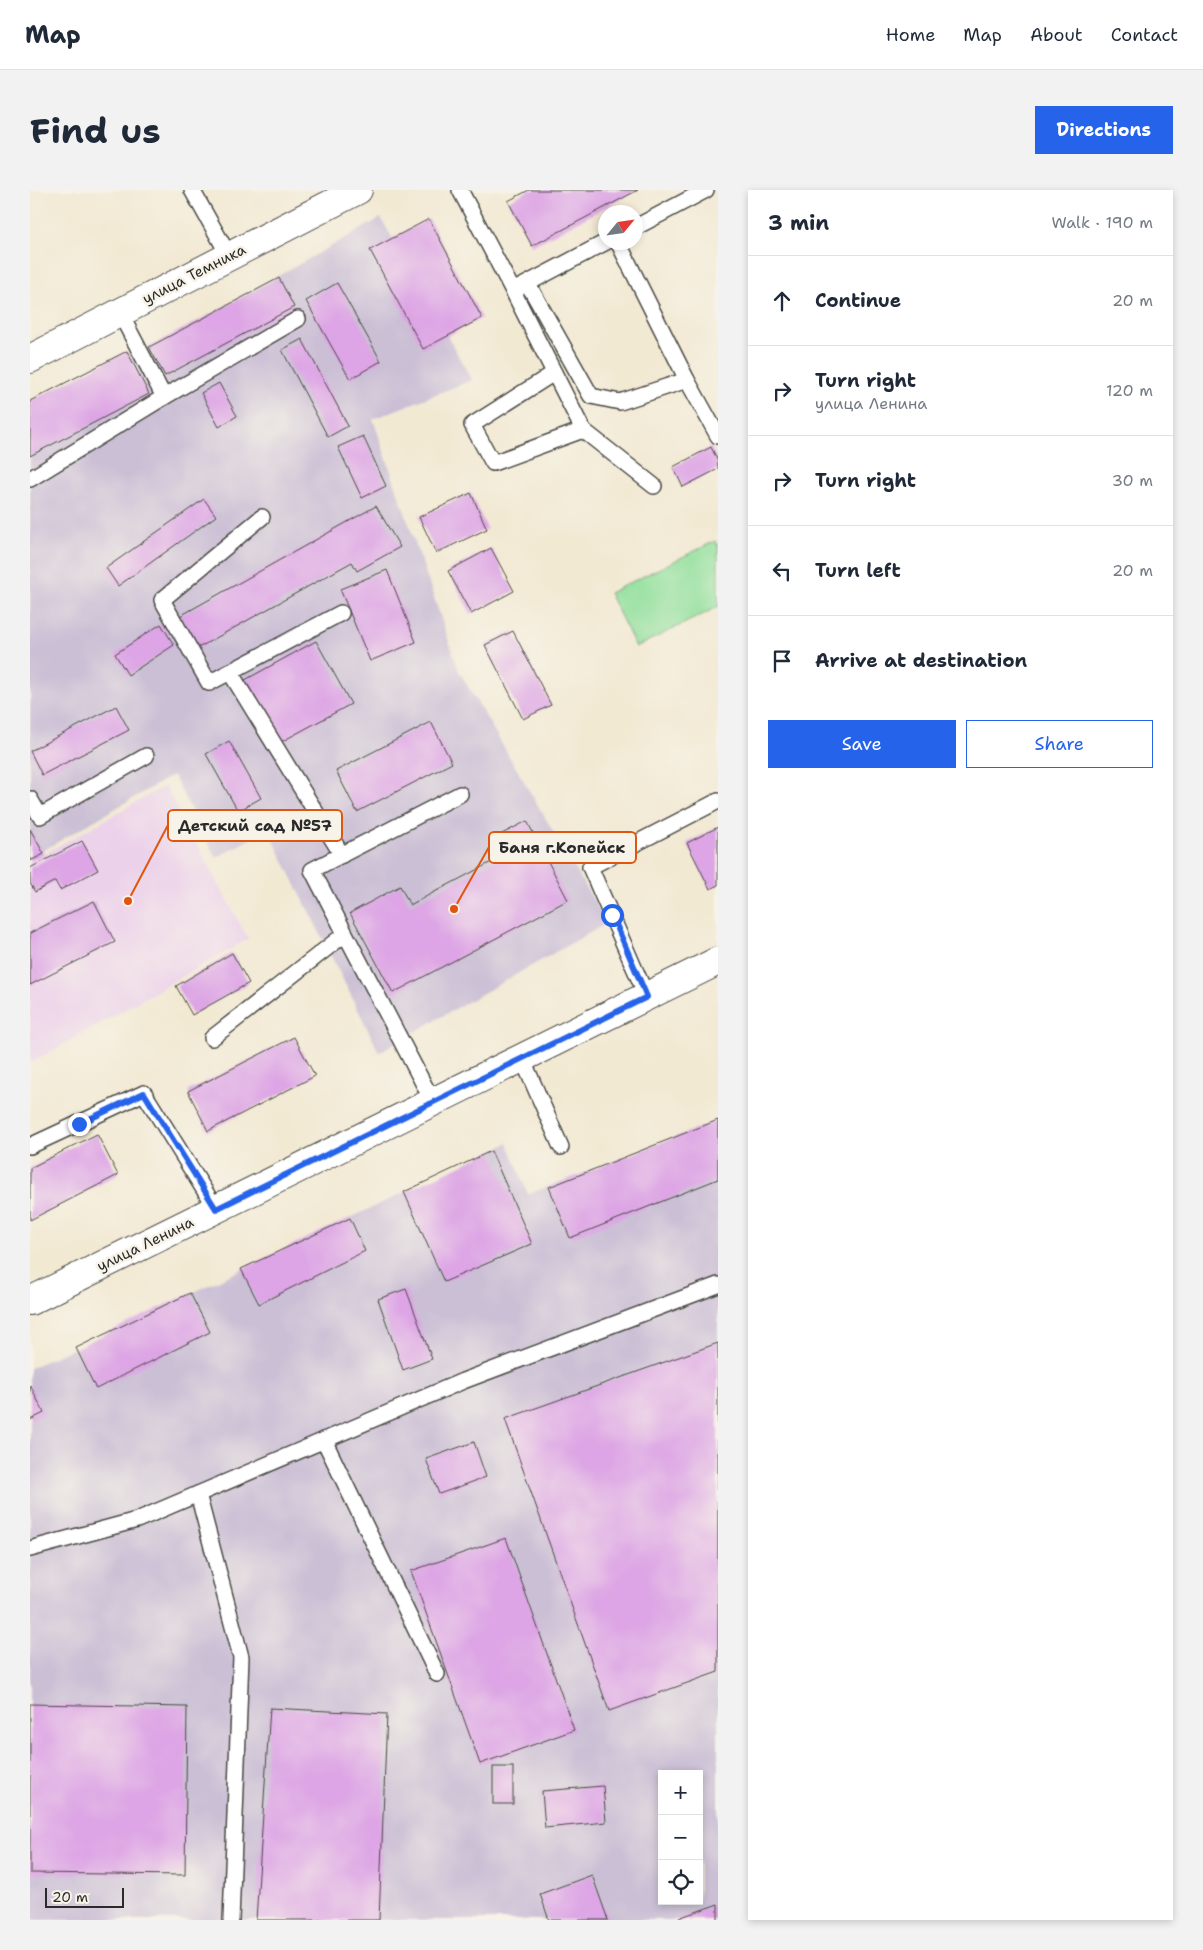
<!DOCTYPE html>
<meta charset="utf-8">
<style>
:root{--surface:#fff;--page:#f2f2f3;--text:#1f2937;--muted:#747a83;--line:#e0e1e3;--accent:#2563eb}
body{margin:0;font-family:"Shantell Sans",sans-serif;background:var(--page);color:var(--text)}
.controls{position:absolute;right:15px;bottom:15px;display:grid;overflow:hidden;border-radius:0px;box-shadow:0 2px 8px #0003}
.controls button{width:45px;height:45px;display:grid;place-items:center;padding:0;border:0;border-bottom:1px solid var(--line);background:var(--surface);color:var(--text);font:25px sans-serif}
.compass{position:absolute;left:568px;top:15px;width:45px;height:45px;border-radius:50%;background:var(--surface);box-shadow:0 2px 8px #0003;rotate:61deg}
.scale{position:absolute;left:15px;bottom:12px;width:79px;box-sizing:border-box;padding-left:5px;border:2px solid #2b2b2b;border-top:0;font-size:14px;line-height:18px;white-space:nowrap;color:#2b2b2b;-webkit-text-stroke:4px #f7f3e8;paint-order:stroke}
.stop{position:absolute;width:15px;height:15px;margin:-11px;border:4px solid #2563eb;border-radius:50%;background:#fff}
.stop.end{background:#2563eb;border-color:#fff;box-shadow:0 1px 5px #0008}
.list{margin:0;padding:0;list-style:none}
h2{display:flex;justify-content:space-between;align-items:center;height:65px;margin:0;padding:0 20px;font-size:21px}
h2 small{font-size:16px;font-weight:400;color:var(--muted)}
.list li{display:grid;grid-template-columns:32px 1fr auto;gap:15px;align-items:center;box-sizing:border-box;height:90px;padding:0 20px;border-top:1px solid var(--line)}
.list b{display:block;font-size:19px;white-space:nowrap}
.list p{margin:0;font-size:16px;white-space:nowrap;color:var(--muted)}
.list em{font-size:16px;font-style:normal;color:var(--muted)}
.actions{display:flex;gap:10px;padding:15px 20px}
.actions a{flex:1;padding:11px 0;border:1px solid var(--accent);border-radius:0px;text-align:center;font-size:18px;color:var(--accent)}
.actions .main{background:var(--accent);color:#fff}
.icon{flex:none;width:28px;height:28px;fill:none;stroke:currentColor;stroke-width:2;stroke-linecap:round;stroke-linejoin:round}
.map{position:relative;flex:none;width:688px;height:1730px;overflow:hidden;border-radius:0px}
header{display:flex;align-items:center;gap:30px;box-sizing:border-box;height:70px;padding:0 25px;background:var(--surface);border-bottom:1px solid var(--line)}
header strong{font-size:24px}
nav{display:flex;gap:28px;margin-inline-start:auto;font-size:18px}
.intro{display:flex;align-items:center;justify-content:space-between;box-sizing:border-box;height:120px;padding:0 30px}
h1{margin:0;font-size:35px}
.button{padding:12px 22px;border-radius:0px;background:var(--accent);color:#fff;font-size:18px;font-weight:700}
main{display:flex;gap:30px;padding:0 30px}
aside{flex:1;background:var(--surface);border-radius:0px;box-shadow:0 2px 8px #0003}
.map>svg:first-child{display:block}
.built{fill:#ecd1ea}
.industrial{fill:#cbbfd5;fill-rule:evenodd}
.green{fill:#93e09d;stroke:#5f8664}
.building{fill:#dda5e5}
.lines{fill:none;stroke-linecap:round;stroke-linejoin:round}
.service-casing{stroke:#494844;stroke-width:18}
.tertiary-casing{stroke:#494844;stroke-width:30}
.service{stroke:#fff;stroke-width:15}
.tertiary{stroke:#fff;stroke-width:28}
.route{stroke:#2563eb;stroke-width:6}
.labels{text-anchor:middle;stroke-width:5;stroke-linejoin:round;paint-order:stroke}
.street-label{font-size:15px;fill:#2b2b2b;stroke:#f7f3e8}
.leader{fill:none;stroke:#df570e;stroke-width:2}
.callout-dot{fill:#df570e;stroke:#f7f3e8;stroke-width:2}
.callout{fill:#f7f3e8;stroke:#df570e;stroke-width:2}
.callout-label{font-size:16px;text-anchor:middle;font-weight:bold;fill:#2b2b2b}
</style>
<header>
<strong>Map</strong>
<nav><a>Home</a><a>Map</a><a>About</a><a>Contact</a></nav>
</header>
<div class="intro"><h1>Find us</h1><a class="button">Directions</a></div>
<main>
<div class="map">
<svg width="688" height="1730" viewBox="0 0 688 1730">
<rect width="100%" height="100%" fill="#f7f3e8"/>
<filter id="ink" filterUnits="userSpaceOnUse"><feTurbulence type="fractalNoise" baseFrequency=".02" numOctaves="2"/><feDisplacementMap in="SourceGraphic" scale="10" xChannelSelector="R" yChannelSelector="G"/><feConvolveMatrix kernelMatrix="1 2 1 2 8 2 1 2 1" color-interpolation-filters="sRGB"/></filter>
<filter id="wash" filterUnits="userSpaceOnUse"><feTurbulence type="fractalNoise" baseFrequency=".0096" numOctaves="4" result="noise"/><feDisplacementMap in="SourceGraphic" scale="20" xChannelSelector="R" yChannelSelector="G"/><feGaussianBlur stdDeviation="1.12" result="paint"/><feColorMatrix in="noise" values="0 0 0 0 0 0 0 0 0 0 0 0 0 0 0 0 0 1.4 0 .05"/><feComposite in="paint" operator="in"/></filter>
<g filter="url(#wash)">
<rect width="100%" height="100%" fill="#f2e9d3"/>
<!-- built -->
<polygon class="built" points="135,596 218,749 0,873 0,672"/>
<!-- industrial -->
<g class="industrial">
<polygon points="351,28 442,190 343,229 429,481 577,733 349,862 238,639 186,668 143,585 0,668 0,226"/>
<path d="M688 933V1730H0V1178L40 1160 46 1158 478 953 498 1004ZM632 1584H669V1711H632Z"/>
</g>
<!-- green -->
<polygon class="green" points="685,351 688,357 688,417 606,457 579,403"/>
<g id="blocks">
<!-- building -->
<g class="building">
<polygon points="499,0 608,0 502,56 478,11"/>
<polygon points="399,29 452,128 393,159 340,60"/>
<polygon points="249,88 264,117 135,186 119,157"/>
<polygon points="307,93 351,171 320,189 276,111"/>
<polygon points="272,149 318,236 298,247 252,160"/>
<polygon points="97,161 119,204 0,266 0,211"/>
<polygon points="189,193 207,226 189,237 171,203"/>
<polygon points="333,246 356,296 332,308 308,257"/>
<polygon points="681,257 688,271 688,279 653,297 643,277"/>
<polygon points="441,303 457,339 406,363 389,327"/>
<polygon points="174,309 186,326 88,396 76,378"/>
<polygon points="346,316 370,357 327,381 322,372 168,458 150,426"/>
<polygon points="461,358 484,401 441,424 418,381"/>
<polygon points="357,380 386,452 340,471 310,399"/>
<polygon points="131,434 144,455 98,485 85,464"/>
<polygon points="483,441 521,515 493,529 455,455"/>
<polygon points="286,451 321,514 249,553 215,490"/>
<polygon points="86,516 99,540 12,585 0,561"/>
<polygon points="401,532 422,573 327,622 306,581"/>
<polygon points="199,551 231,608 208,621 176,564"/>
<polygon points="497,631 538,710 363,803 320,723 370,696 380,715 471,667 462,649"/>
<polygon points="688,637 688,695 680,699 657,653"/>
<polygon points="0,639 14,664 0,671"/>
<polygon points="52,651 68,680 30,700 25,691 5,702 0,693 0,678"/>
<polygon points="64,711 85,752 0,795 0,743"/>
<polygon points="202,763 219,793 162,825 146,796"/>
<polygon points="264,847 285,886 178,941 158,901"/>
<polygon points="688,930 688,989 540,1048 519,997"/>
<polygon points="67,944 88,985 0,1030 0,978"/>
<polygon points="461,961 502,1054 414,1092 374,1002"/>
<polygon points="320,1028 335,1061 229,1114 211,1079"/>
<polygon points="376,1099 402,1169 373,1180 348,1109"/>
<polygon points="160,1103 180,1142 66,1199 46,1158"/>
<polygon points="688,1153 688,1482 579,1521 475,1229"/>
<polygon points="0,1195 14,1223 0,1230"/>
<polygon points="444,1252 456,1287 409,1304 396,1269"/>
<polygon points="476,1348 544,1540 450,1574 381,1381"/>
<polygon points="0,1514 157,1517 155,1685 0,1683"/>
<polygon points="240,1518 357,1524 349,1730 226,1730"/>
<rect x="463" y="1577" width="20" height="37"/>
<polygon points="573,1596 576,1632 515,1638 512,1601"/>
<polygon points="562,1685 578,1730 519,1730 510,1704"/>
<polygon points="688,1714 688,1730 643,1730"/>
</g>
</g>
</g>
<g filter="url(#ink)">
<use href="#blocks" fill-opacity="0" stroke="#494844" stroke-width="1"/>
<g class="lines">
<defs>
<g id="service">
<polyline points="162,0 199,66"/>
<polyline points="430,0 483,101 576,52"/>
<polyline points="606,37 676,0"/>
<polyline points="588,52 657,190 688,246"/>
<polyline points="498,94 561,206 590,212 657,190"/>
<polyline points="483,101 553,240 624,296"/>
<polyline points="90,123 134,207"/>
<polyline points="524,183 442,235 463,273 553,240"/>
<polyline points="0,289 134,207 268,129"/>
<polyline points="232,327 132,410 179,493 311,423"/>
<polyline points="200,482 312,665"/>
<polyline points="0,609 10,626 116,566"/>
<polyline points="617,807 560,677 688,611"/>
<polyline points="182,848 315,744"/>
<polyline points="492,868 531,957"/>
<polyline points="403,912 282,680 430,604"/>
<polyline points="0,956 114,903 186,1019"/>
<polyline points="294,1250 407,1484"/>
<polyline points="168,1304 211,1467 201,1730"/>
<polyline points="0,1359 107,1330 433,1191 688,1095"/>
</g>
<g id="tertiary">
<polyline points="0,169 328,0"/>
<polyline points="0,1111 688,771"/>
</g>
</defs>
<!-- service casing -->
<use href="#service" class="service-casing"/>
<!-- tertiary casing -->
<use href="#tertiary" class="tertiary-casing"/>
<!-- service -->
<use href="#service" class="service"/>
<!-- tertiary -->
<use href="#tertiary" class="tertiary"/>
</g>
</g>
<g class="lines" filter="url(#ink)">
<!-- route -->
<polyline class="route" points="49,934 114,903 186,1019 617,807 582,725"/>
</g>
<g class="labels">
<!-- street labels -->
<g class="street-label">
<text transform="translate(164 84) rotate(-27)" y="5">улица Темника</text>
<text transform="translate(115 1054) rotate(-26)" y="5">улица Ленина</text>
</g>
</g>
<!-- callouts -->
<path class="leader" d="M98 711L138 635M424 719L459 657"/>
<g class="callout-dot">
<circle cx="98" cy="711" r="5"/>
<circle cx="424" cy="719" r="5"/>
</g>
<g class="callout">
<rect x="138" y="620" width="174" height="31" rx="5"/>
<rect x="459" y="642" width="147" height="31" rx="5"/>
</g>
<g class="callout-label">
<text x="225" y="641">Детский сад №57</text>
<text x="532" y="663">Баня г.Копейск</text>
</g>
</svg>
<div class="controls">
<button>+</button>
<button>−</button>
<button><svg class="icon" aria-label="locate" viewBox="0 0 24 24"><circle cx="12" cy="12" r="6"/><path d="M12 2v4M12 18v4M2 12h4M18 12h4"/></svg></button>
</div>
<svg class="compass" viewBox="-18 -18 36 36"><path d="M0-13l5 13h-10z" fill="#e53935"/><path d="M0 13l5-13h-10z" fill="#747a83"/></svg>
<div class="scale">20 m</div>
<div class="stop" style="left:582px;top:725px"></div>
<div class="stop end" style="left:49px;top:934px"></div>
</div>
<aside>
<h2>3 min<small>Walk · 190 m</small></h2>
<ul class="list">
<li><svg class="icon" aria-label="ahead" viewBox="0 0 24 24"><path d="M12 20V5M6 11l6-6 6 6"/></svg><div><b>Continue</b></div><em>20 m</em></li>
<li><svg class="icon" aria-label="right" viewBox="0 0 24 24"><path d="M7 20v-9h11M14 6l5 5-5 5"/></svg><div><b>Turn right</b><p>улица Ленина</p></div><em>120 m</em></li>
<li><svg class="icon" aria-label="right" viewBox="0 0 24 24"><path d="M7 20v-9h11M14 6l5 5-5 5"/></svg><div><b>Turn right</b></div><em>30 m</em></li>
<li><svg class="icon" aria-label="left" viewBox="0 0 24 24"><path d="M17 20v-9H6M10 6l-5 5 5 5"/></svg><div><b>Turn left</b></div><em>20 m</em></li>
<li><svg class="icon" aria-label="arrive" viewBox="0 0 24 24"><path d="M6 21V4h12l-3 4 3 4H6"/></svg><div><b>Arrive at destination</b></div></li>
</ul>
<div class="actions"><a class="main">Save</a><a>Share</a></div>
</aside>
</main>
